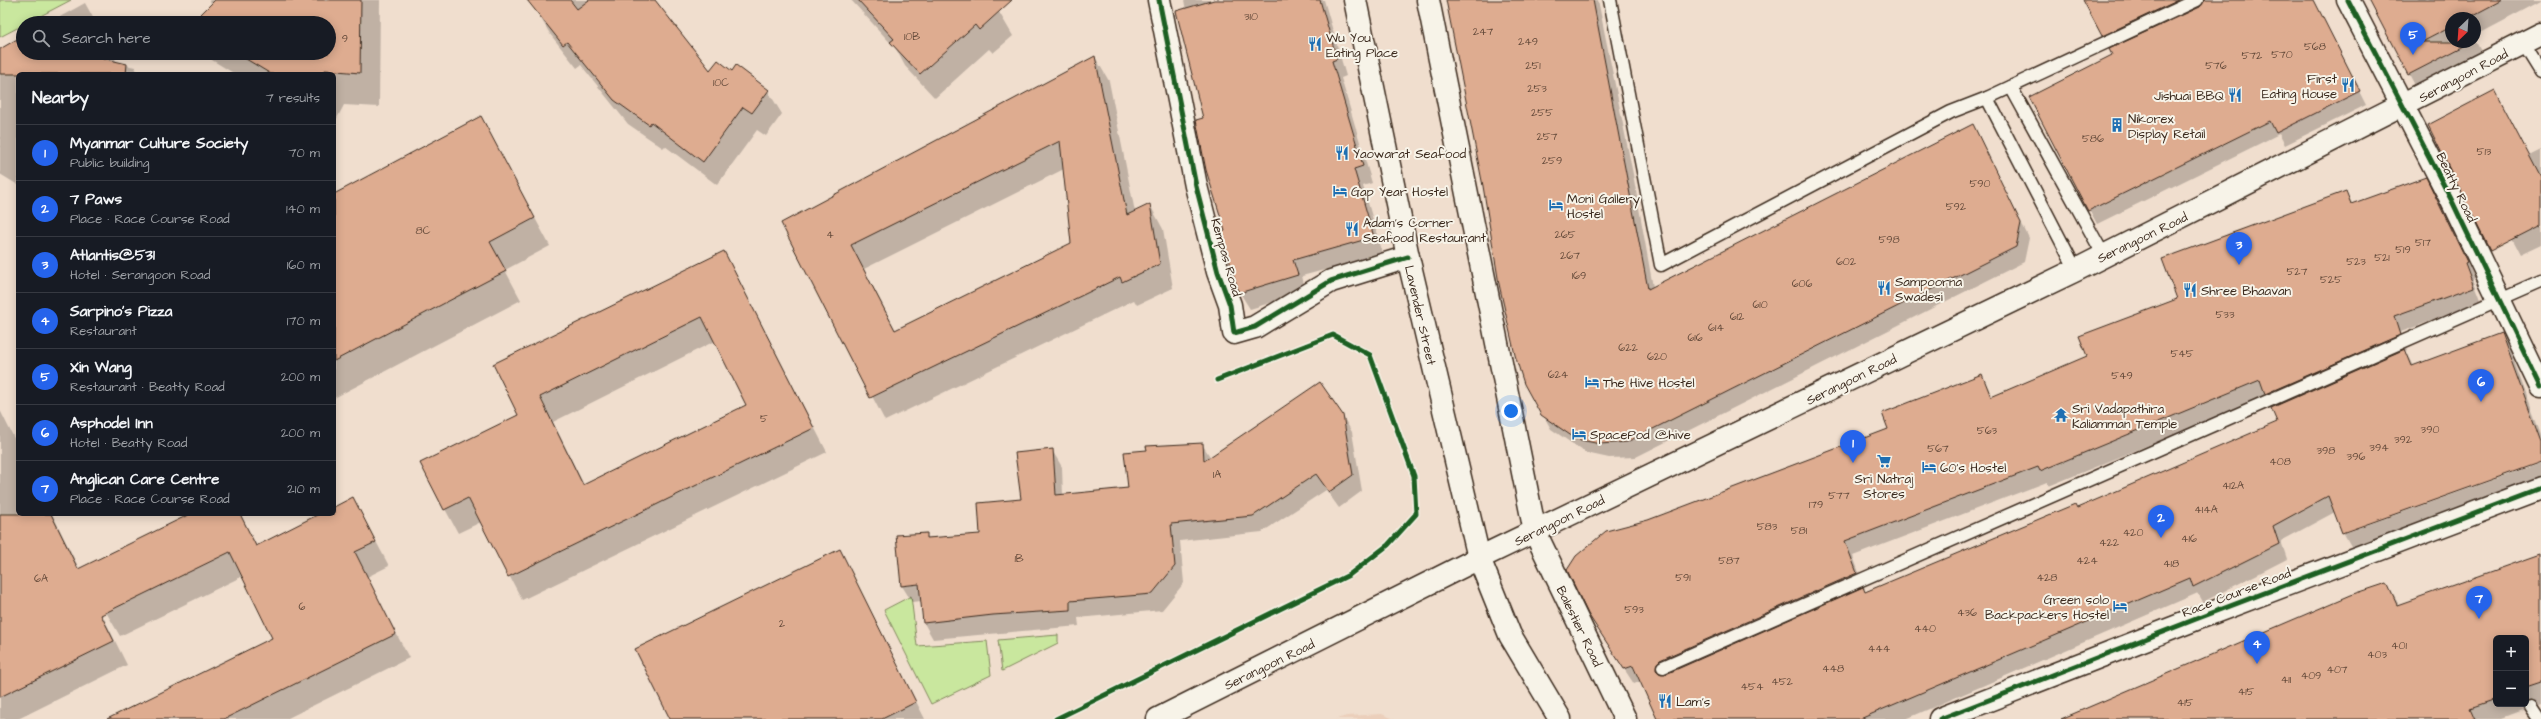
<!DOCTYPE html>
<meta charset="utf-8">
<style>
:root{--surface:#171b24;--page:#20242c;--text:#f1f3f6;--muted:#9ea1a6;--line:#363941;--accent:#2563eb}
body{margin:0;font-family:"Architects Daughter",sans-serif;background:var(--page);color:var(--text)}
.controls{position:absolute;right:12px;bottom:12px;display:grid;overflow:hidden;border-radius:6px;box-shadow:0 2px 10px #0003}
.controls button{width:36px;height:36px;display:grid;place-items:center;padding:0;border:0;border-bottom:1px solid var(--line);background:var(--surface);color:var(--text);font:20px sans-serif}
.compass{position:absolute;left:2445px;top:12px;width:36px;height:36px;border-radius:50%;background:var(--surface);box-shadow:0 2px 10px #0003;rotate:205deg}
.you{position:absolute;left:1511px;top:411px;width:14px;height:14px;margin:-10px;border:3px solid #fff;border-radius:50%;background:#1a73e8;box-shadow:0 0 0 6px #1a73e833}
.badge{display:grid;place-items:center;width:26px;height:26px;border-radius:50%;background:var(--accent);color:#fff;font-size:13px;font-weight:700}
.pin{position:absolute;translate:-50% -33px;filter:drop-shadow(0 1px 2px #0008)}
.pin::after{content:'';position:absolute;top:21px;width:14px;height:12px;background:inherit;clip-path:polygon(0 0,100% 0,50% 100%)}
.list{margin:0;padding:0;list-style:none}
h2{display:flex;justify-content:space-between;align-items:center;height:52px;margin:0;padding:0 16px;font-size:17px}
h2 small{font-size:13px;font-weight:400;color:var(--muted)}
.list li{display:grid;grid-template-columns:26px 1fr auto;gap:12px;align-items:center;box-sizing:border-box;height:56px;padding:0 16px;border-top:1px solid var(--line)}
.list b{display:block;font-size:15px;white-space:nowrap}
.list p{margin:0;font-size:13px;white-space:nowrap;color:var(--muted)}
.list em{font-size:13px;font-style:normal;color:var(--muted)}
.icon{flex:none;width:22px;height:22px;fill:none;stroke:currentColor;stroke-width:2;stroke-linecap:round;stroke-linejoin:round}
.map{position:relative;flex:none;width:2541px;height:719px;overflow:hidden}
.search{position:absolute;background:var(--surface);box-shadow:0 2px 10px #0003;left:16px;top:16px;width:320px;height:44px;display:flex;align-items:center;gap:10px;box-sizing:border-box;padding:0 14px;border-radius:22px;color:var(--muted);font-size:15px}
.panel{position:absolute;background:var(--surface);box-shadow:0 2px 10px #0003;left:16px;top:72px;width:320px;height:444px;border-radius:6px}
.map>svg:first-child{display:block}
.built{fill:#ebcfbb}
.green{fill:#c9e79e;stroke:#82885e}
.shadow{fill:#0003;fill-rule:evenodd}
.building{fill:#deac90;stroke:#3b2a1e;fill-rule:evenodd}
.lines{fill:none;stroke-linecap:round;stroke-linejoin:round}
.service-casing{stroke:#3b2a1e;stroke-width:15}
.minor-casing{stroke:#3b2a1e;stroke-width:25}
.primary-casing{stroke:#3b2a1e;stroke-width:25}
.service{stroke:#f7f3e8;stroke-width:12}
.minor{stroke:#f7f3e8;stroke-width:22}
.primary{stroke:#f7f3e8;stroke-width:22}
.cycleway-casing{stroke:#f7f3e8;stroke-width:8}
.cycleway{stroke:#1b5e20;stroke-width:5}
.labels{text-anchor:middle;stroke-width:4;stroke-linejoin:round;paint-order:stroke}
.number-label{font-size:11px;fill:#644a3a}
.poi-label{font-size:13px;fill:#3b2a1e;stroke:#f7f3e8;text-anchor:start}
.street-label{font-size:13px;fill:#3b2a1e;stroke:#f7f3e8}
</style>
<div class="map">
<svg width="2541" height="719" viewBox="0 0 2541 719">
<rect width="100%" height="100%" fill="#f0dece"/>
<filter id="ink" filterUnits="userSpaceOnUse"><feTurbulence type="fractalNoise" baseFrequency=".025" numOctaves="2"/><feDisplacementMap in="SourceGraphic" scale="8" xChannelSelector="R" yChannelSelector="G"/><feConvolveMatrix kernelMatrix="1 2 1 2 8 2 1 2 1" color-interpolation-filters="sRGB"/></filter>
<g filter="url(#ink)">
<!-- built -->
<polygon class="built" points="1382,714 1394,719 1336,719 1347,716"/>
<!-- green -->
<g class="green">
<polygon points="0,0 71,0 27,23 23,23 23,25 0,37"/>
<polygon points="911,596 917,646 987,641 991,675 931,704 884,610"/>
<polygon points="1058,635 1058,643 1002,671 998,640"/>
</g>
<!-- shadow -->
<g class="shadow">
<polygon points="209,0 380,0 379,107 344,105 334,124 334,74 235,74 212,60 208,53 329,53 329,23 194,23 212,4"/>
<polygon points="549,0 653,0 710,72 733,72 768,91 782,114 766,136 757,130 717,185 665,146 663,148 628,124 581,65 577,68 550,34 536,10"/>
<polygon points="851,0 988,0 999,12 1013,36 993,53 989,49 935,98 905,66 896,49"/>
<polygon points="1184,0 1324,0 1346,76 1341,78 1372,183 1363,186 1383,254 1302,276 1306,292 1250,309 1240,293 1227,232"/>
<polygon points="1447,0 1598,0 1633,174 1653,287 1973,126 2029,238 2024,262 1636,457 1609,458 1586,453 1551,429 1525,383"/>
<polygon points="2085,0 2313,0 2366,105 2285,145 2279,134 2097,224 2030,98 2114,55"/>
<polygon points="2370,0 2541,0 2541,1 2475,36 2475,18 2451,18 2451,42 2475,40 2484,57 2418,91"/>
<polygon points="85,3 96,23 49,23"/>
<polygon points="23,37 23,53 112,53 117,63 135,67 138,74 18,74 18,185 0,174 0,50"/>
<path d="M1095 57 1109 81 1135 212 1150 205 1163 229 1173 288 1137 305 1134 300 885 421 782 223ZM1064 169 1072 244 896 331 864 269Z"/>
<polygon points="481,118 550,246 505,270 521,300 334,398 334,195"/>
<polygon points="2541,150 2541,244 2520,254 2512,239 2529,156"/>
<path d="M2346 192 2353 205 2434 194 2475 278 2473 279 2482 302 2401 332 2408 350 2406 351 2414 366 2501 334 2510 350 2541 435V461L2344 531V533L2541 463V480L2352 548 2343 532 2335 512 2281 541 2287 559 2203 602 2198 593 1906 719H1658L1641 681 1634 684 1598 629 1648 521 1890 429 1982 376 1993 397 2088 357ZM2268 396 2274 407 2278 422 2077 509 1865 593 1863 590 1865 589 1853 556 2047 482 2049 486Z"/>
<path d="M724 252 827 452 522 600 481 522 458 533 445 509 519 416 494 365ZM715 341 747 405 584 485 553 422Z"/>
<polygon points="0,410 18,446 18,514 52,514 127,665 18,719 0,719"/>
<polygon points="1342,415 1352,432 1362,491 1339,508 1326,490 1262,532 1180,541 1184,583 1162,610 1078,618 1079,626 933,639 924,623 922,601 912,602 902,586 898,536 926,534 929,539 981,535 1022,500 1052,450 1062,467 1063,496 1129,488 1202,444 1211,458"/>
<polygon points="353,498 389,566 367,577 409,658 286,719 109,719 274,638 243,576 120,636 106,612 192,514 240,514 257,546 322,514 334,514 334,508"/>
<polygon points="839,550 925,719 671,719"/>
<path d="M2541 555V704L2501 719H2062L2387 584 2399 605ZM2496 638H2526V704H2496Z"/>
</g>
<!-- building -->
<g class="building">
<polygon points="215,0 361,0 360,73 325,70 323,74 271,74 236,53 329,53 329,23 192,23"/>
<polygon points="527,0 570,0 577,9 589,0 655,0 710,70 718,60 732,71 736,65 769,90 752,113 743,107 703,162 651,122 649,125 614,100 567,42 563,45"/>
<polygon points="858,0 1012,0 979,30 975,25 920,74 890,42 894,39"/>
<polygon points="1214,0 1320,0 1337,59 1332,61 1363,166 1354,169 1374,237 1293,260 1298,275 1239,293 1221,232 1225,231 1206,170 1196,120 1203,118 1176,11"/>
<polygon points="1446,0 1593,0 1648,289 1973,124 2021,223 2016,247 1627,442 1600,444 1576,439 1541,415 1524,384 1515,355 1499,284 1483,186"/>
<polygon points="2083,0 2179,0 2102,36"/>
<polygon points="2204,0 2314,0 2360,91 2276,133 2270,121 2088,211 2029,97 2112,55 2109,49 2200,7"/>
<polygon points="2369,0 2502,0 2468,18 2451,18 2451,27 2422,42 2472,42 2408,75"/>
<polygon points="19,38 23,39 23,53 81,53 127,64 126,74 0,74 0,49"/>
<path d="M1095 56 1127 215 1150 204 1160 264 1122 282 1120 277 870 398 781 223ZM1060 141 1071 243 895 330 851 245Z"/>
<polygon points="2495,90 2541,178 2541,225 2490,251 2428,125"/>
<polygon points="481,116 535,218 490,242 506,271 334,361 334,194"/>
<polygon points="2426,177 2467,262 2465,263 2474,287 2394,316 2400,335 2265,394 2260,380 2040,471 2038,467 1845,541 1857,573 1660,660 1657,663 1656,670 1659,673 1666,674 1863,587 1865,592 2075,504 2077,508 2105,496 2277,422 2271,408 2405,349 2412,366 2501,333 2541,442 2541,462 2342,533 2328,496 2273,526 2279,544 2193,587 2190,578 1860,719 1657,719 1633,666 1624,669 1588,614 1567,570 1576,556 1606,531 1648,520 1888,429 1882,413 1982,374 1991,397 2087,356 2079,336 2177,299 2162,259 2346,191 2351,204"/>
<path d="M724 251 814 428 508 577 468 498 444 510 420 463 518 415 493 364ZM702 317 746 405 583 485 540 397Z"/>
<polygon points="1320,382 1343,415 1353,475 1329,492 1316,474 1253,516 1171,524 1175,566 1152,594 1070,601 1070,610 993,615 923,623 919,584 901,586 896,535 927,533 927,538 980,534 978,503 1021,499 1015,453 1053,449 1056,495 1128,488 1124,452 1147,450 1146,446 1203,443 1204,461"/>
<polygon points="353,497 376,542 355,552 396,634 224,719 107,719 272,638 230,552 101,615 114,641 0,697 0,514 51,514 78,569 190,514 240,514 256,546 319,514 334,514 334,507"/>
<polygon points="840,549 916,702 882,719 670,719 635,649"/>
<polygon points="2541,554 2541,682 2526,687 2526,638 2496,638 2496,699 2470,708 2475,719 2061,719 2351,595 2387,583 2397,605"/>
</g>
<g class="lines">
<defs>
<g id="service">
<polyline points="1610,0 1661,265 1951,112 1987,98 2197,0"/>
<polyline points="2523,43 2541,72"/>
<polyline points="2011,87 2104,256"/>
<polyline points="1987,98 2076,270"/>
<polyline points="1663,667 2541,281"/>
<polyline points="2530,707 2538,719"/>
</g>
<g id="minor">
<polyline points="1159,0 1196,186 1218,272 1230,305 1234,333 1255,327 1331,281 1408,257"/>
<polyline points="2348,0 2452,201 2541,387"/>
<polyline points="1940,719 2196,619 2541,488"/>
</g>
<g id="primary">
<polyline points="1355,0 1408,257 1479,558 1510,635 1560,719"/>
<polyline points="1428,0 1535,532 1625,719"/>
<polyline points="1158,719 1479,558 2076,270 2541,34"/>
</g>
</defs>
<!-- service casing -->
<use href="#service" class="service-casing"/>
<!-- minor casing -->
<use href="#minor" class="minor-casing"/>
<!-- primary casing -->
<use href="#primary" class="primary-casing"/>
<!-- service -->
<use href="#service" class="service"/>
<!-- minor -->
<use href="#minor" class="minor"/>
<!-- primary -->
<use href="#primary" class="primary"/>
<defs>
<g id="cycleway">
<polyline points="1159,0 1196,186 1218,272 1230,305 1234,333 1255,327 1331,281 1408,257"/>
<polyline points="2348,0 2452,201 2541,387"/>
<polyline points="1056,719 1349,575 1388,545 1416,514 1414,476 1370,355 1333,335 1217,380"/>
<polyline points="1940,719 2196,619 2541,488"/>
</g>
</defs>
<!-- cycleway casing -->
<use href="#cycleway" class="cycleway-casing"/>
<!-- cycleway -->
<use href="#cycleway" class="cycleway"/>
</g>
</g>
<!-- icons -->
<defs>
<symbol id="restaurant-bare" viewBox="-9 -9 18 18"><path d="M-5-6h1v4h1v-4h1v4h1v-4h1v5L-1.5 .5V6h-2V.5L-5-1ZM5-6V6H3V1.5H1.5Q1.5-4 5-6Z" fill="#1f6fb2" stroke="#f7f3e8" stroke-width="2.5" paint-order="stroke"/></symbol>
<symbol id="building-bare" viewBox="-9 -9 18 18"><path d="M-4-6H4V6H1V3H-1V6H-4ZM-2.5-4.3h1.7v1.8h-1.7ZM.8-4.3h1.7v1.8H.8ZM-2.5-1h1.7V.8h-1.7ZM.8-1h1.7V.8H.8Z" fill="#1f6fb2" stroke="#f7f3e8" stroke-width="2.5" paint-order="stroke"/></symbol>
<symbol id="hotel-bare" viewBox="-9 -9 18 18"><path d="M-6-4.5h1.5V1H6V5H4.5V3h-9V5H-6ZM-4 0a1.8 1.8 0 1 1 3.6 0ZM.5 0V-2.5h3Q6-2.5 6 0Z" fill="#1f6fb2" stroke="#f7f3e8" stroke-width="2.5" paint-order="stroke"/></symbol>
<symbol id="temple-bare" viewBox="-9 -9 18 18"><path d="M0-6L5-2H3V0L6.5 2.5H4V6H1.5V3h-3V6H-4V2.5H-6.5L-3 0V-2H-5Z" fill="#1f6fb2" stroke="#f7f3e8" stroke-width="2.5" paint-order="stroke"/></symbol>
<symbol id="supermarket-bare" viewBox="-9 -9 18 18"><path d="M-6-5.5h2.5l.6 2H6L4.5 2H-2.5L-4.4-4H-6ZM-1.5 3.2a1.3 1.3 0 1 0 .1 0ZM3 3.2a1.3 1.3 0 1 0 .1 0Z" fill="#1f6fb2" stroke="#f7f3e8" stroke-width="2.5" paint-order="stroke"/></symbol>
</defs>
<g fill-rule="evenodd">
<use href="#restaurant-bare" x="1305" y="34" width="20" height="20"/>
<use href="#restaurant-bare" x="2338" y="75" width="20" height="20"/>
<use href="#restaurant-bare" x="2225" y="85" width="20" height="20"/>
<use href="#building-bare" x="2107" y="115" width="20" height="20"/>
<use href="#restaurant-bare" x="1332" y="143" width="20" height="20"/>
<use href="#hotel-bare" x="1330" y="181" width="20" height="20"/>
<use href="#hotel-bare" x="1546" y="195" width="20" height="20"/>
<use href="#restaurant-bare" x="1342" y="219" width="20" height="20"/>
<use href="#restaurant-bare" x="1874" y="278" width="20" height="20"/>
<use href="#restaurant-bare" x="2180" y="280" width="20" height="20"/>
<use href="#hotel-bare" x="1582" y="372" width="20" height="20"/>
<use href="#temple-bare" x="2051" y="405" width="20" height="20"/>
<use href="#hotel-bare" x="1569" y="424" width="20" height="20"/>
<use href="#supermarket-bare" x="1874" y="451" width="20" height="20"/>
<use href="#hotel-bare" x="1919" y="457" width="20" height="20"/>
<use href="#hotel-bare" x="2110" y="596" width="20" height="20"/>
<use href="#restaurant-bare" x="1655" y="691" width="20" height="20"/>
</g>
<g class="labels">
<!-- number labels -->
<g class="number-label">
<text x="1251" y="20">310</text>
<text x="1483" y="35">247</text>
<text x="912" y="40">10B</text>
<text x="345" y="42">9</text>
<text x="1528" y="45">249</text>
<text x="2315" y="50">568</text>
<text x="2282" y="58">570</text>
<text x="2252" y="59">572</text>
<text x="1533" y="69">251</text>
<text x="2216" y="69">576</text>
<text x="721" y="86">10C</text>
<text x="1537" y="92">253</text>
<text x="1542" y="116">255</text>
<text x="1547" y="140">257</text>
<text x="2093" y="142">586</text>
<text x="2484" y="155">513</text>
<text x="1552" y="164">259</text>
<text x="1980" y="187">590</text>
<text x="1956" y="210">592</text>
<text x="423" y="234">8C</text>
<text x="830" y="238">4</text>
<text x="1565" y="238">265</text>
<text x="1889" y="243">598</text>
<text x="2423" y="246">517</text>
<text x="2403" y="253">519</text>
<text x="1570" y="259">267</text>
<text x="2382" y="261">521</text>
<text x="1846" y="265">602</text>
<text x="2356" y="265">523</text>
<text x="2297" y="275">527</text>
<text x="1579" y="279">169</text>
<text x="2331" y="283">525</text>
<text x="1802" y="287">606</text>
<text x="1760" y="308">610</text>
<text x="2225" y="318">533</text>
<text x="1737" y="320">612</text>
<text x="1716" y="331">614</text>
<text x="1695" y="341">616</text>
<text x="1628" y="351">622</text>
<text x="2182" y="357">545</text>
<text x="1657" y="360">620</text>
<text x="1558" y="378">624</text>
<text x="2122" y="379">549</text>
<text x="764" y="422">5</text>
<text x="2430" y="433">390</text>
<text x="1987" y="434">563</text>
<text x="2403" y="443">392</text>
<text x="2379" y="451">394</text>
<text x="1938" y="452">567</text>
<text x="2326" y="454">398</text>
<text x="2356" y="460">396</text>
<text x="2280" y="465">408</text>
<text x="1217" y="478">1A</text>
<text x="2233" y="489">412A</text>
<text x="1839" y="499">577</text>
<text x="1816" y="508">179</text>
<text x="2206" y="513">414A</text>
<text x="1767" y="530">583</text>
<text x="1799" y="534">581</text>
<text x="2133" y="536">420</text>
<text x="2189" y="542">416</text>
<text x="2109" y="546">422</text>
<text x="1019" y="562">1B</text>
<text x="1729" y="564">587</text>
<text x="2087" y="564">424</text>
<text x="2171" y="567">418</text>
<text x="1683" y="581">591</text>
<text x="2047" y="581">428</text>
<text x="41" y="582">6A</text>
<text x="302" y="610">6</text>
<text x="1634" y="613">593</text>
<text x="1967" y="616">436</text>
<text x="782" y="627">2</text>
<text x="1925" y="632">440</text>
<text x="2399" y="649">401</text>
<text x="1879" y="652">444</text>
<text x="2377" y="658">403</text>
<text x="1833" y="672">448</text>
<text x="2337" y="673">407</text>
<text x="2311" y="679">409</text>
<text x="2286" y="683">411</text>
<text x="1782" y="685">452</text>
<text x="1752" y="690">454</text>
<text x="2246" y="695">415</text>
<text x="2185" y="706">415</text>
</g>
<!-- poi labels -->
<g class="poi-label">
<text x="1326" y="42">Wu You<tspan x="1326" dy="15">Eating Place</tspan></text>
<text x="2337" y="83" text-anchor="end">First<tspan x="2337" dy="15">Eating House</tspan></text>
<text x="2224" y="100" text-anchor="end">Jishuai BBQ</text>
<text x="2128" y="123">Nikorex<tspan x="2128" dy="15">Display Retail</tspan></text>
<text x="1353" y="158">Yaowarat Seafood</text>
<text x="1351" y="196">Gap Year Hostel</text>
<text x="1567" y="203">Moni Gallery<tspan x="1567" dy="15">Hostel</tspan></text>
<text x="1363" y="227">Adam's Corner<tspan x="1363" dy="15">Seafood Restaurant</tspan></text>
<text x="1895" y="286">Sampoorna<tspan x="1895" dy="15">Swadesi</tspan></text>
<text x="2201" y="295">Shree Bhaavan</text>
<text x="1603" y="387">The Hive Hostel</text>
<text x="2072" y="413">Sri Vadapathira<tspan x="2072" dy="15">Kaliamman Temple</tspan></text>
<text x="1590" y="439">SpacePod @hive</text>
<text x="1940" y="472">60's Hostel</text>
<text x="1884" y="483" text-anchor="middle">Sri Natraj<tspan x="1884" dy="15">Stores</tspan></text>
<text x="2109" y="604" text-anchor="end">Green solo<tspan x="2109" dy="15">Backpackers Hostel</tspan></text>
<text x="1676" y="706">Lam's</text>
</g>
<!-- street labels -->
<g class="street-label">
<text transform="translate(2463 75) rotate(-28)" y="5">Serangoon Road</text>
<text transform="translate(2457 187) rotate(64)" y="5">Beatty Road</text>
<text transform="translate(2142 237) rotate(-26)" y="5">Serangoon Road</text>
<text transform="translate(1227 257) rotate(74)" y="5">Kempas Road</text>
<text transform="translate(1421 315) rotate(77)" y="5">Lavender Street</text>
<text transform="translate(1851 379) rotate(-26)" y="5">Serangoon Road</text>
<text transform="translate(1559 520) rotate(-26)" y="5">Serangoon Road</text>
<text transform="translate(2236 592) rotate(-21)" y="5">Race Course Road</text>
<text transform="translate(1580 626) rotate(64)" y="5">Balestier Road</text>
<text transform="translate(1269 664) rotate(-26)" y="5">Serangoon Road</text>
</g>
</g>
</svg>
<div class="controls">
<button>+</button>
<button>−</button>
</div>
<svg class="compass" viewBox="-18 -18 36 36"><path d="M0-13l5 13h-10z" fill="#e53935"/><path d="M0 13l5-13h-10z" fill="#9ea1a6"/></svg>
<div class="you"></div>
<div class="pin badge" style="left:1853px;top:463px">1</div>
<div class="pin badge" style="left:2161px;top:538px">2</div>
<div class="pin badge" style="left:2239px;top:265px">3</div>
<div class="pin badge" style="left:2257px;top:664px">4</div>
<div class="pin badge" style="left:2413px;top:55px">5</div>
<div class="pin badge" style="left:2481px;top:402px">6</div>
<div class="pin badge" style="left:2479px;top:619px">7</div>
<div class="search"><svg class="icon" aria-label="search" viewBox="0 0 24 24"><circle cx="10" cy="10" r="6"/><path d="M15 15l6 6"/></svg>Search here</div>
<section class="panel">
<h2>Nearby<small>7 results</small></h2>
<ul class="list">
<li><span class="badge">1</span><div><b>Myanmar Culture Society</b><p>Public building</p></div><em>70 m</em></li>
<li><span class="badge">2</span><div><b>7 Paws</b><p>Place · Race Course Road</p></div><em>140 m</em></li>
<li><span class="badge">3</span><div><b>Atlantis@531</b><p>Hotel · Serangoon Road</p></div><em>160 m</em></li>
<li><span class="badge">4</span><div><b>Sarpino's Pizza</b><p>Restaurant</p></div><em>170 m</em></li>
<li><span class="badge">5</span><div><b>Xin Wang</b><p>Restaurant · Beatty Road</p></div><em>200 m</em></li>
<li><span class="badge">6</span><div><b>Asphodel Inn</b><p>Hotel · Beatty Road</p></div><em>200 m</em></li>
<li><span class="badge">7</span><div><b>Anglican Care Centre</b><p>Place · Race Course Road</p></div><em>210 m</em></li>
</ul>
</section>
</div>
